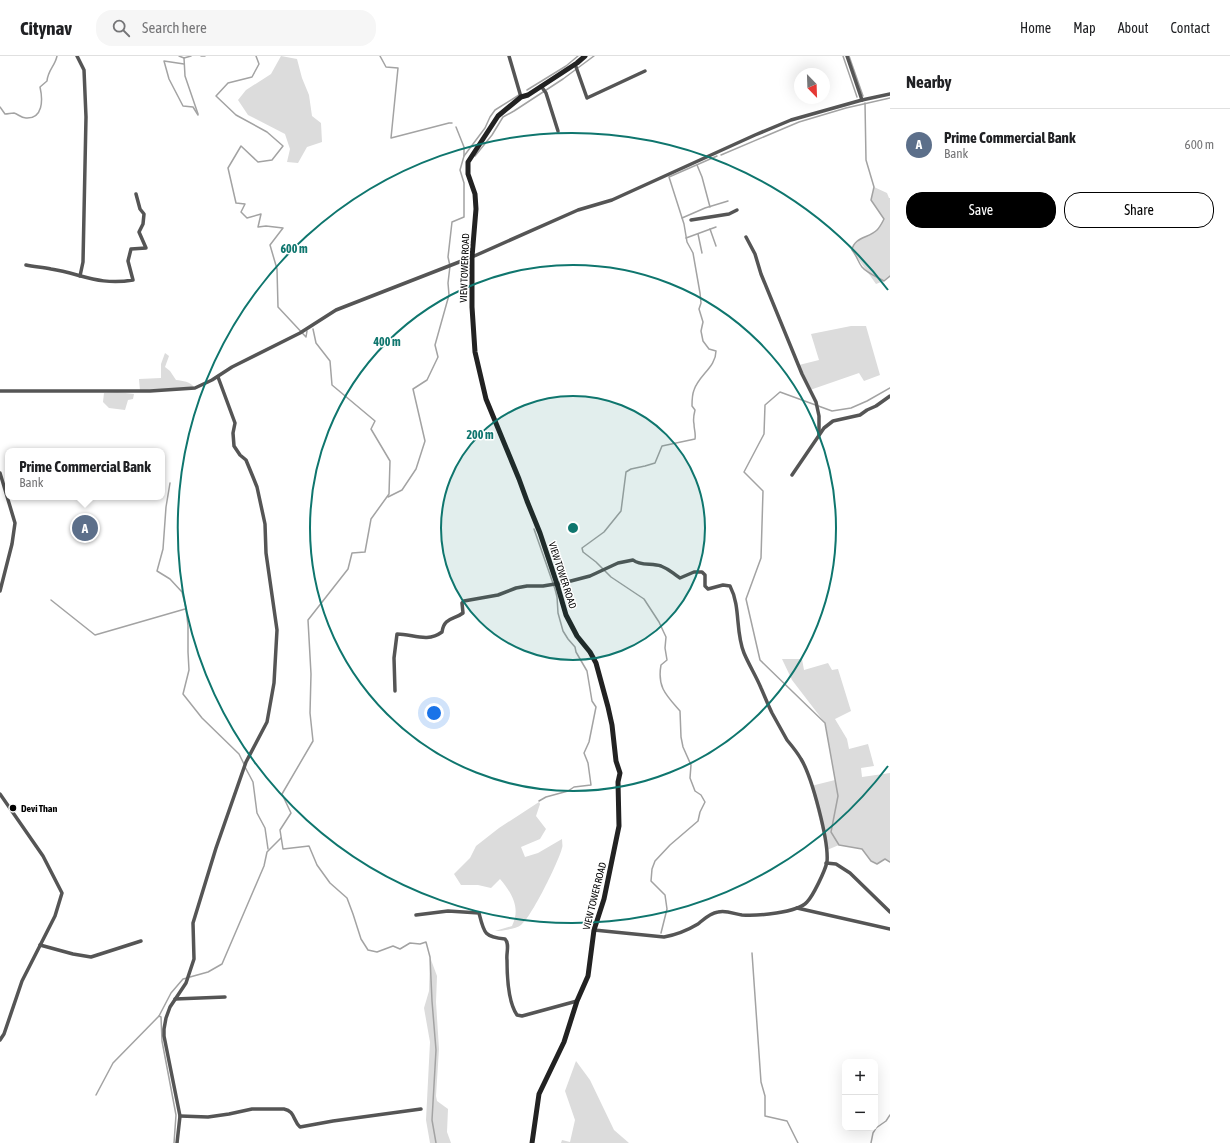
<!DOCTYPE html>
<meta charset="utf-8">
<style>
:root{--surface:#fff;--page:#f6f6f6;--text:#202124;--muted:#757577;--line:#e0e0e0;--accent:#000}
body{margin:0;font-family:"Asap Condensed",sans-serif;background:var(--page);color:var(--text)}
.controls{position:absolute;right:12px;bottom:12px;display:grid;overflow:hidden;border-radius:8px;box-shadow:0 4px 16px #0002}
.controls button{width:36px;height:36px;display:grid;place-items:center;padding:0;border:0;border-bottom:1px solid var(--line);background:var(--surface);color:var(--text);font:20px sans-serif}
.compass{position:absolute;left:794px;top:12px;width:36px;height:36px;border-radius:50%;background:var(--surface);box-shadow:0 4px 16px #0002;rotate:157deg}
.you{position:absolute;left:434px;top:657px;width:14px;height:14px;margin:-10px;border:3px solid #fff;border-radius:50%;background:#1a73e8;box-shadow:0 0 0 6px #1a73e833}
.badge{display:grid;place-items:center;width:26px;height:26px;border-radius:50%;background:var(--accent);color:#fff;font-size:13px;font-weight:700}
.pin{position:absolute;translate:-50% -50%;border:2px solid #fff;box-shadow:0 1px 4px #0006}
.popup{position:absolute;left:5px;top:392px;width:160px;height:52px;box-sizing:border-box;display:grid;place-content:center;border-radius:8px;background:var(--surface);filter:drop-shadow(0 1px 3px #0005);font-size:13px;white-space:nowrap;color:var(--muted)}
.popup b{font-size:15px;color:var(--text)}
.popup::after{content:'';position:absolute;left:50%;top:100%;margin-left:-8px;border:8px solid transparent;border-top-color:var(--surface)}
.list{margin:0;padding:0;list-style:none}
h2{display:flex;justify-content:space-between;align-items:center;height:52px;margin:0;padding:0 16px;font-size:17px}
h2 small{font-size:13px;font-weight:400;color:var(--muted)}
.list li{display:grid;grid-template-columns:26px 1fr auto;gap:12px;align-items:center;box-sizing:border-box;height:72px;padding:0 16px;border-top:1px solid var(--line)}
.list b{display:block;font-size:15px;white-space:nowrap}
.list p{margin:0;font-size:13px;white-space:nowrap;color:var(--muted)}
.list em{font-size:13px;font-style:normal;color:var(--muted)}
.actions{display:flex;gap:8px;padding:12px 16px}
.actions a{flex:1;padding:9px 0;border:1px solid var(--accent);border-radius:16px;text-align:center;font-size:14px;color:var(--accent)}
.actions .main{background:var(--accent);color:#fff}
.icon{flex:none;width:22px;height:22px;fill:none;stroke:currentColor;stroke-width:2;stroke-linecap:round;stroke-linejoin:round}
.map{position:relative;flex:none;width:890px;height:1087px;overflow:hidden}
header{display:flex;align-items:center;gap:24px;box-sizing:border-box;height:56px;padding:0 20px;background:var(--surface);border-bottom:1px solid var(--line)}
header strong{font-size:19px}
nav{display:flex;gap:22px;margin-inline-start:auto;font-size:14px}
.search{width:280px;height:36px;background:var(--page);display:flex;align-items:center;gap:10px;box-sizing:border-box;padding:0 14px;border-radius:16px;color:var(--muted);font-size:15px}
main{display:flex}
aside{flex:1;background:var(--surface)}
.map>svg:first-child{display:block}
.green{fill:#dcdcdc}
.lines{fill:none;stroke-linecap:round;stroke-linejoin:round}
.stream{stroke:#a3a3a3;stroke-width:1.5}
.street{stroke:#555;stroke-width:3.5}
.secondary{stroke:#222;stroke-width:5}
.ring{fill:none;stroke:#0f766e;stroke-width:2}
.poi-dot{fill:#000;stroke:#fff;stroke-width:1.5}
.labels{text-anchor:middle;stroke-width:3;stroke-linejoin:round;paint-order:stroke}
.street-label{font-size:10px;fill:#000;stroke:#fff}
.poi-label{font-size:10px;font-weight:bold;fill:#000;stroke:#fff;text-anchor:start}
.centre{fill:#0f766e;stroke:#fff;stroke-width:2}
.ring-label{font-size:12px;text-anchor:middle;font-weight:bold;fill:#0f766e;stroke:#fff;stroke-width:3;stroke-linejoin:round;paint-order:stroke}
</style>
<header>
<strong>Citynav</strong>
<div class="search"><svg class="icon" aria-label="search" viewBox="0 0 24 24"><circle cx="10" cy="10" r="6"/><path d="M15 15l6 6"/></svg>Search here</div>
<nav><a>Home</a><a>Map</a><a>About</a><a>Contact</a></nav>
</header>
<main>
<div class="map">
<svg width="890" height="1087" viewBox="0 0 890 1087">
<rect width="100%" height="100%" fill="#fff"/>
<!-- green -->
<g class="green">
<polygon points="281,0 297,3 302,22 309,39 312,60 321,67 322,86 307,91 298,107 287,106 290,93 285,78 248,59 238,44 246,34 271,18"/>
<path d="M874 131 887 137 889 142H890V220L884 225 876 228 852 194C854 181 869 182 877 174 880 171 882 166 884 163L871 144Z"/>
<polygon points="851,270 866,270 880,319 864,325 859,317 810,334 799,309 819,304 811,278"/>
<path d="M165 297 169 300 165 311 170 315 176 324C183 325 190 325 195 332L140 335 139 323 161 322V308Z"/>
<polygon points="117,336 134,338 133,343 128,344 125,354 109,352 103,346 104,337"/>
<polygon points="782,603 802,603 804,614 828,607 832,614 838,613 851,655 835,663 847,683 849,693 868,688 874,710 861,712 862,721 890,717 890,806 885,803 877,808 871,805 862,793 839,789 827,794 811,730 835,724 825,667 792,624"/>
<path d="M539 746 540 748 536 760 546 773 540 783 521 791 525 801 538 797 562 783C562 786 563 790 562 792 559 805 531 862 521 869 516 873 501 875 495 875L512 870C521 852 512 837 500 823L491 832 478 829H461L454 818 470 802 476 790 499 772Z"/>
<polygon points="430,901 437,920 436,946 439,993 436,1040 437,1045 448,1053 447,1076 451,1087 430,1087 426,1064 430,986 424,952 429,935"/>
<polygon points="576,1005 590,1024 614,1074 629,1087 561,1087 562,1084 570,1086 575,1064 565,1035"/>
</g>
<g class="lines">
<!-- stream -->
<g class="stream">
<polyline points="179,0 184,2 191,0"/>
<polyline points="201,0 205,0"/>
<polyline points="256,0 259,8 252,21 228,27 216,40 236,59 267,76 283,90 272,104 258,106 241,90 228,112 236,147 245,148 241,156 247,162 261,158 258,171 266,170 283,172 270,189 277,213 278,251 306,281 307,275"/>
<polyline points="380,0 386,11 398,12 391,82 449,67 452,67"/>
<polyline points="843,0 857,41"/>
<polyline points="849,0 863,40"/>
<polyline points="184,2 185,20 198,58"/>
<polyline points="184,8 164,5 169,23 183,50 193,51 198,59"/>
<polyline points="527,34 566,10 578,0"/>
<path d="M865 47 866 104 874 131 871 144 884 163C882 167 880 171 877 174 869 182 854 181 852 194 857 200 858 206 862 211 867 217 877 221 884 225L890 220"/>
<path d="M0 51 5 58C8 58 11 57 14 57 18 58 21 62 26 62 43 63 43 44 40 31L47 25C48 14 55 10 57 0"/>
<polyline points="456,71 464,91 464,100"/>
<polyline points="721,99 799,66 846,52 890,42"/>
<polyline points="475,100 492,79 503,61 514,55 563,23 594,0"/>
<polyline points="697,109 702,121 710,151"/>
<polyline points="682,162 705,152 728,145"/>
<polyline points="710,173 716,190"/>
<polyline points="698,178 702,197"/>
<polyline points="686,182 716,171"/>
<polyline points="313,273 316,287 330,305 332,329 375,365 371,373 390,405 389,438 371,463 365,496 352,497 348,513 308,564 311,618 310,657 313,685 282,738 291,757 280,774 283,793 309,790 317,809 330,827 347,842 353,858 361,883 368,894 377,896 393,890 400,893 410,887 420,888 426,886 430,901 432,945 436,994 432,1064 436,1087"/>
<polyline points="890,332 867,345 851,352 832,355 780,336 765,349 764,378 744,416 763,435 761,502 746,543 760,604 825,667 838,740 831,776 839,789 862,793 871,805 877,808 885,803 890,806"/>
<polyline points="170,427 166,451 163,493 157,515 170,523 182,536 186,552 188,570 188,596 189,614 183,638 202,662 239,698 244,708"/>
<polyline points="388,441 402,434 416,413 425,385 413,333 427,324 438,301 435,289 449,239 448,227 450,210 448,201 452,166 464,161 464,127 460,114 464,100 485,72 490,61 495,54 519,39"/>
<polyline points="534,473 555,533 557,541 558,557 563,575 568,583 575,591 576,596 587,615 592,645 596,651 589,686 584,697 588,707 591,729 574,731 568,735 546,741 539,745"/>
<polyline points="51,544 95,579 185,553"/>
<polyline points="245,711 253,726 257,757 265,772 268,793"/>
<path d="M661 877 667 853 665 839 651 825 652 813 655 805 670 789 698 765 700 756 705 746 701 739 695 735 690 722 691 709 683 691 681 681 680 655C666 639 657 631 661 609L667 604 665 592 666 581 659 566 644 543 611 521 596 506 583 496 582 492 604 476 621 455 626 416 631 413 645 410 655 407 662 390 695 383C696 377 694 374 694 368 693 364 694 358 695 354L692 350C692 345 692 339 694 334 699 319 716 311 716 295L709 293 703 285 701 275 703 266 699 253 701 247 700 237 693 197 687 186 684 168 669 121 717 100"/>
<polyline points="752,897 761,1026 765,1040 765,1060 787,1065 798,1087"/>
<polyline points="190,921 208,916 222,908 264,810 267,796 281,782"/>
<polyline points="159,960 161,961 162,985 176,1059 174,1087"/>
<polyline points="96,1039 113,1007 159,960 171,937 183,923 187,922"/>
<polyline points="871,1087 873,1077 876,1072 886,1065 890,1059"/>
</g>
<!-- street -->
<g class="street">
<polyline points="77,0 84,14 86,61 83,206 80,220"/>
<polyline points="509,0 521,41"/>
<polyline points="847,0 862,44"/>
<polyline points="575,8 587,42 645,15"/>
<polyline points="541,30 546,37 558,75"/>
<polyline points="691,164 729,158 737,154"/>
<polyline points="746,181 755,198 761,218 802,318 816,346 819,360 819,379"/>
<path d="M26 209C35 211 43 211 51 213 82 218 100 230 133 224L128 205 131 193 146 192 139 176 143 168 144 158 140 153 136 138"/>
<polyline points="0,335 150,335 195,332 212,324 232,311 300,277 336,254 472,201 578,154 612,144 755,79 791,64 862,44 890,38"/>
<polyline points="0,417 15,467 12,488 0,535"/>
<polyline points="792,419 824,372 833,365 860,359 867,354 876,350 890,340"/>
<path d="M395 635 394 602 397 578C413 578 427 587 442 576 444 561 454 564 463 557L462 547 464 545 498 539 516 532 527 530H543L567 526 590 520 618 507 633 504C640 510 652 507 661 510 671 514 672 517 680 522L694 516H702L705 519V530L708 533 723 529 730 530C741 551 735 575 744 597 749 609 756 620 761 632 765 641 768 649 772 657 777 666 782 675 787 684 792 690 797 696 801 703 812 721 829 785 827 806 825 815 813 840 807 846 797 857 757 860 742 859 734 858 727 854 718 856 710 857 704 863 698 868 688 874 675 879 664 881L594 874"/>
<polyline points="0,738 43,800 62,837 55,860 22,925 4,978 0,984"/>
<polyline points="826,807 836,808 850,817 890,856"/>
<polyline points="797,852 890,873"/>
<path d="M416 859 448 855 479 857C484 877 484 881 505 883 510 888 506 897 507 904 507 920 508 946 517 959L522 960 577 945"/>
<polyline points="40,889 73,898 91,901 141,885"/>
<polyline points="175,943 225,941"/>
<path d="M180 1060 208 1061 229 1058 252 1053H284C295 1055 293 1065 300 1071L333 1065 421 1053"/>
<polyline points="177,1087 180,1060 164,980 164,973 166,962 170,951 186,927 194,903 193,867 216,792 246,706 267,666 274,627 277,574 266,497 265,468 257,431 253,421 246,404 240,399 234,390 233,377 235,367 218,321"/>
</g>
<!-- secondary -->
<polyline class="secondary" points="532,1087 539,1038 564,986 577,945 588,920 594,874 604,843 619,770 618,726 620,717 616,705 612,669 608,651 596,607 590,596 577,580 566,559 557,528 540,477 527,445 519,423 486,343 475,296 472,251 472,201 476,153 475,138 468,118 468,106 498,60 521,41 528,39 577,7 585,0"/>
</g>
<!-- distance rings -->
<circle cx="573" cy="472" r="132" fill="#0f766e" fill-opacity=".12"/>
<g class="ring">
<circle cx="573" cy="472" r="132"/>
<circle cx="573" cy="472" r="263"/>
<path d="M888 710A395 395 0 1 1 888 234"/>
</g>
<!-- markers -->
<circle class="poi-dot" cx="13" cy="752" r="4"/>
<g class="labels">
<!-- street labels -->
<g class="street-label">
<text transform="translate(464 212) rotate(-88)" y="4">VIEW TOWER ROAD</text>
<text transform="translate(563 519) rotate(72)" y="4">VIEW TOWER ROAD</text>
<text transform="translate(594 840) rotate(-76)" y="4">VIEW TOWER ROAD</text>
</g>
<!-- poi labels -->
<g class="poi-label">
<text x="21" y="756">Devi Than</text>
</g>
</g>
<circle cx="573" cy="472" r="6" class="centre"/>
<g class="ring-label">
<text x="294" y="197">600 m</text>
<text x="387" y="290">400 m</text>
<text x="480" y="383">200 m</text>
</g>
</svg>
<div class="controls">
<button>+</button>
<button>−</button>
</div>
<svg class="compass" viewBox="-18 -18 36 36"><path d="M0-13l5 13h-10z" fill="#e53935"/><path d="M0 13l5-13h-10z" fill="#757577"/></svg>
<div class="you"></div>
<div class="pin badge" style="left:85px;top:472px;background:#5c6f8a">A</div>
<div class="popup"><b>Prime Commercial Bank</b>Bank</div>
</div>
<aside>
<h2>Nearby<small></small></h2>
<ul class="list">
<li><span class="badge" style="background:#5c6f8a">A</span><div><b>Prime Commercial Bank</b><p>Bank</p></div><em>600 m</em></li>
</ul>
<div class="actions"><a class="main">Save</a><a>Share</a></div>
</aside>
</main>
